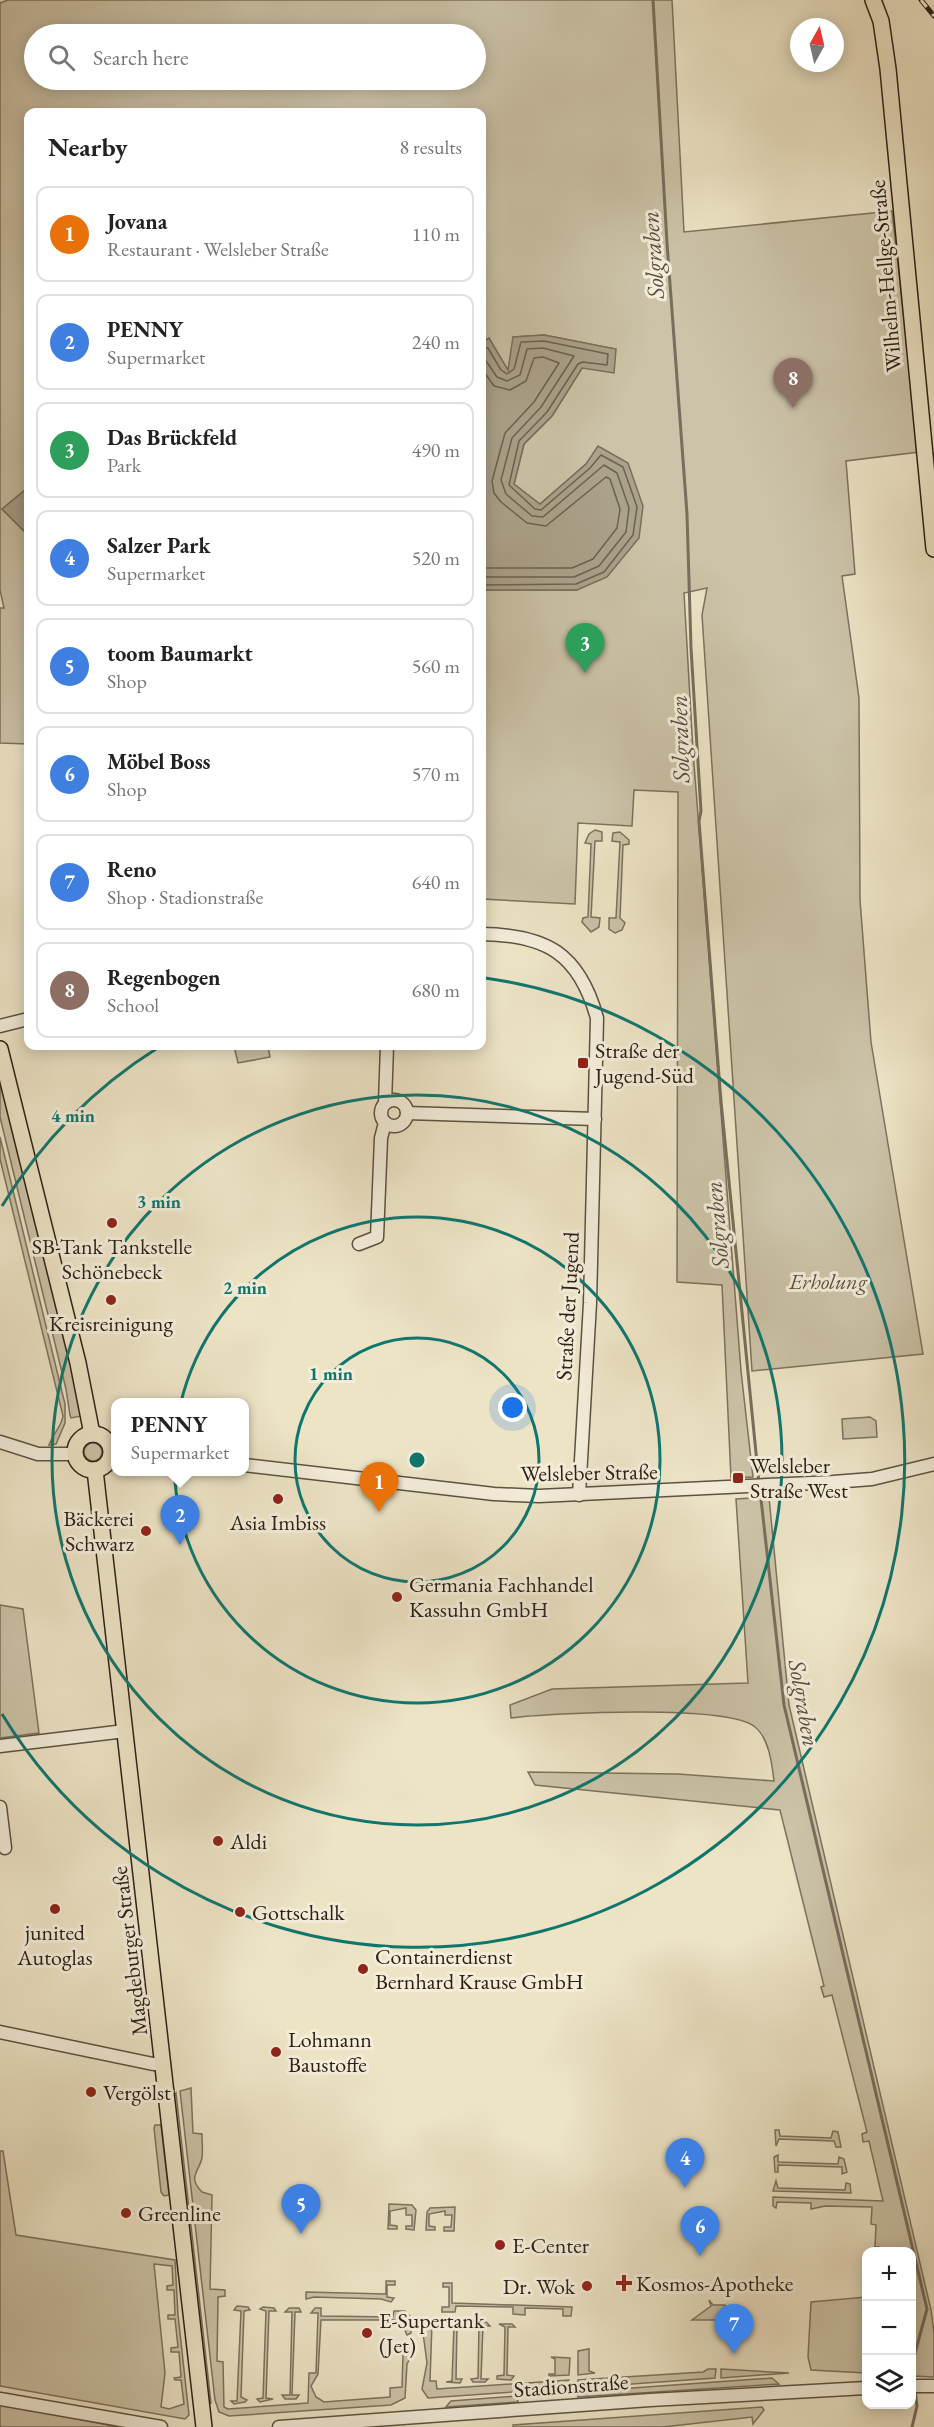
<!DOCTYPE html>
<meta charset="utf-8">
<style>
:root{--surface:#fff;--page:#f6f6f6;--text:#222;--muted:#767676;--line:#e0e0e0;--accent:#8f2418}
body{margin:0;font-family:"EB Garamond",serif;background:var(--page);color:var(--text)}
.controls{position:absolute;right:18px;bottom:18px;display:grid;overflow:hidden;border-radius:12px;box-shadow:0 3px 15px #0003}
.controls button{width:54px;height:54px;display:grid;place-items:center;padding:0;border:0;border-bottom:2px solid var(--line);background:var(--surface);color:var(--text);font:30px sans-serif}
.compass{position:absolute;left:790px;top:18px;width:54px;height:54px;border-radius:50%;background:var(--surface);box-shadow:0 3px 15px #0003;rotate:8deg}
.you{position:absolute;left:513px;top:1408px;width:21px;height:21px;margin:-15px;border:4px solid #fff;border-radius:50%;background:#1a73e8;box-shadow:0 0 0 9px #1a73e833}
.badge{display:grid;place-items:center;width:39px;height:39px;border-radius:50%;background:var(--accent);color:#fff;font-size:20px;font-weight:700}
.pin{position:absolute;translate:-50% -50px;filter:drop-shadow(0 2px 3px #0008)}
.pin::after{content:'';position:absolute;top:32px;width:21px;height:18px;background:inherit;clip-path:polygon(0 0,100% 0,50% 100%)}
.popup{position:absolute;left:111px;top:1398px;width:138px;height:78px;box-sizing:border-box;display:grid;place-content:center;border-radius:12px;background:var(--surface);filter:drop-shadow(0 2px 4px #0005);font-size:20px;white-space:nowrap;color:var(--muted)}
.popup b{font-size:22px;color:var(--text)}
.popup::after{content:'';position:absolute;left:50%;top:100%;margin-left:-12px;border:12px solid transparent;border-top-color:var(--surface)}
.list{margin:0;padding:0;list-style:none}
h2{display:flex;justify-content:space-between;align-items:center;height:78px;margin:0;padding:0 24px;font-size:26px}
h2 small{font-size:20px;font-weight:400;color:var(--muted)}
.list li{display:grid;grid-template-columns:39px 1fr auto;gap:18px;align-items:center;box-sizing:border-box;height:96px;margin:0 12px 12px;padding:0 12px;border:2px solid var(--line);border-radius:12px}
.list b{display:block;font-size:22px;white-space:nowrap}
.list p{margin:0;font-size:20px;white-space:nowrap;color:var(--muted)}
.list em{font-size:20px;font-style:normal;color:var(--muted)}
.icon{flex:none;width:33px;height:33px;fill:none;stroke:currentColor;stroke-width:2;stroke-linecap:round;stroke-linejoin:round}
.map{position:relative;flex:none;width:934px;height:2427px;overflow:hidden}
.search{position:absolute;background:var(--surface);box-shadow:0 3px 15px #0003;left:24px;top:24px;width:462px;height:66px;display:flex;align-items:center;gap:15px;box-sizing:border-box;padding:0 21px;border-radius:33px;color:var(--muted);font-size:22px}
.panel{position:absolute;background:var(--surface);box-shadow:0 3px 15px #0003;left:24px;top:108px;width:462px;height:942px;border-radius:12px}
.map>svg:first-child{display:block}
.green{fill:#ccc3a8;stroke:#7c725e;stroke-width:1.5;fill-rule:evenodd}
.water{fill:#aba28a;stroke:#786e5b;stroke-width:1.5}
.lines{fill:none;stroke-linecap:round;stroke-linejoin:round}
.shore{stroke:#6b6250;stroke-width:1.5}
.stream{stroke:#786e5b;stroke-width:3}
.minor-casing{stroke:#5c5241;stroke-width:15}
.major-casing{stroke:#2b2115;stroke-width:18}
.minor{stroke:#f3edda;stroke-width:12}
.major{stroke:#ede4c6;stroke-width:15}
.rail-casing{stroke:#2b2115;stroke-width:5}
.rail{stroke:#f3edda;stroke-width:3;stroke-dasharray:9;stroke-linecap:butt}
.ring{fill:none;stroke:#0f766e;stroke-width:3}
.poi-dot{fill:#8f2418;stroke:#f3edda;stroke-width:2}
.labels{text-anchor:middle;stroke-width:6;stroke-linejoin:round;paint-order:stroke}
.street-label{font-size:22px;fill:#2b2115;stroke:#f3edda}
.poi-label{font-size:22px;fill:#2b2115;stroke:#f3edda;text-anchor:start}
.park-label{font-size:22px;font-style:italic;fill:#5b5241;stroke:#f3edda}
.water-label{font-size:24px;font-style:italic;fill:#584e3e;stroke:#f3edda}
.centre{fill:#0f766e;stroke:#f3edda;stroke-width:3}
.ring-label{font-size:18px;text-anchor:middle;font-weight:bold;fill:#0f766e;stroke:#f3edda;stroke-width:6;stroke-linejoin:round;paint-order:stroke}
</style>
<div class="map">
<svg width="934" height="2427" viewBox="0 0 934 2427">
<rect width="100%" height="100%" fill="#ede4c6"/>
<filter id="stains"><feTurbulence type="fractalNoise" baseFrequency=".00333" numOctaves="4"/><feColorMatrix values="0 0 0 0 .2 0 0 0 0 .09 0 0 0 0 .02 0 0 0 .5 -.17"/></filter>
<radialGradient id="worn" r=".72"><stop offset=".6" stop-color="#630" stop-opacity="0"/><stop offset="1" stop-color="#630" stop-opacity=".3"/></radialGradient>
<!-- green -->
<g class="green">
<path d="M8 0H672L684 232 892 211 919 452 846 461 855 574 842 576 859 698 860 900 871 1042 923 1354 752 1371 702 615 707 588 684 593 693 751 741 1371 753 1477 731 1478 722 1285 677 1282 678 792 634 790 632 826 578 823 575 904 482 899V590H577L586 464 539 505 514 484 524 444 552 416 582 368 615 349 544 335 514 337 508 371 489 338 482 343V112H28V494L24 491 2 509 28 535V744L0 743V608H4L0 590V3ZM34 34H476V80H34Z"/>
<polygon points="595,830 602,832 602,841 595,841 591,917 600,918 599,927 591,932 582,922 583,918 588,917 591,844 585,843 589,834"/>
<polygon points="620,832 629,840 629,844 623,845 620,918 625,923 622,930 615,933 609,929 609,918 616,918 620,842 612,841 613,833"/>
<polygon points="234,1046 268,1046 270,1057 238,1063"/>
<polygon points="0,1073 73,1368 81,1416 71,1418 70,1415 66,1389 0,1117"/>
<path d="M0 1137 65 1404V1423L56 1444 49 1445C53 1433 61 1428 63 1416L0 1159Z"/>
<polygon points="870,1417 876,1421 877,1437 843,1439 842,1419"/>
<circle cx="93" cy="1452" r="9"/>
<path d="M769 1497 789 1705 931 2310 934 2333V2377L912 2376V2252L879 2251V2247H875L876 2225 871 2224 872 2207 825 2206 811 2209V2203L777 2202 776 2208 773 2206V2197L883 2201 869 2141 863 2142 862 2134 867 2132 832 1995 824 1997 821 1987 824 1986 780 1810 535 1785 528 1772 678 1774 774 1781C772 1764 769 1738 755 1727 728 1704 551 1713 511 1718L510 1705 552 1689 748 1683 736 1499Z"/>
<polygon points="0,1605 23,1609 39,1733 0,1738"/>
<path d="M191 2088 193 2133 202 2134C202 2142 203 2151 202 2158 199 2172 187 2177 202 2192L212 2195 210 2289 225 2290V2296L218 2297 217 2361 223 2362 224 2407 228 2409 308 2403 309 2373H316L318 2313H311L315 2308H321V2316L393 2317 394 2311H405L411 2317V2333L407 2335 402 2324 396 2320H321L318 2374 311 2386 316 2397 324 2402 390 2397V2388L402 2387 403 2355 408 2352 411 2357 407 2364 405 2398 391 2405 229 2416 219 2412 215 2400 180 2091Z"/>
<polygon points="176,2093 211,2403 208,2405 174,2096"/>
<polygon points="155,2125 161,2125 169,2195 164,2196 161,2192 154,2128"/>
<polygon points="775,2130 779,2130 780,2136 831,2138 833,2131 838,2132 841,2147 836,2147 834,2141 779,2139 776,2146"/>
<path d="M0 2151H3L16 2235 175 2260 178 2315 189 2415 185 2419 0 2386ZM154 2264 172 2266 173 2285 167 2286V2290H174L175 2315H168V2319H175L178 2347 171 2348V2352H179L181 2377 174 2378 175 2380H181L184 2404 169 2409 161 2407 165 2373Z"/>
<polygon points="778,2155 778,2162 838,2164 839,2157 844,2159 847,2172 842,2174 842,2167 778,2165 778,2172 775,2172 774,2157"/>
<polygon points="776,2181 778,2188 845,2190 846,2183 850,2184 851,2193 773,2191"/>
<polygon points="389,2204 412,2205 416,2210 414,2230 406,2229 406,2226 412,2226 412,2215 406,2215 406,2208 390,2211 390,2225 397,2226 397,2229 388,2229"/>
<polygon points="455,2207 454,2231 444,2231 444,2227 451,2227 452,2215 445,2215 445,2211 429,2214 429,2226 435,2227 435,2230 426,2230 427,2212 430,2208"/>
<polygon points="386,2281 395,2281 395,2285 387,2285 387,2297 394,2298 391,2302 381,2299 314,2297 306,2299 306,2292 386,2294"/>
<polygon points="443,2283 452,2283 452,2303 572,2307 571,2316 563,2316 563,2309 525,2308 525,2315 513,2314 513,2307 456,2306 455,2312 442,2312 442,2307 449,2307 449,2287 443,2287"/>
<polygon points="866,2297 866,2373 811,2370 808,2357 811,2302"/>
<polygon points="709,2300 713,2305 725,2305 725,2316 718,2316 717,2320 692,2320 711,2306"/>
<polygon points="237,2306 248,2307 250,2310 244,2311 241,2397 247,2400 245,2402 234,2404 231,2401 237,2401 241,2311 234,2310"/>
<polygon points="263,2307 274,2308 276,2311 269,2311 266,2398 273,2399 260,2402 257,2399 263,2398 266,2311 260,2309"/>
<polygon points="289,2308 299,2308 301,2312 295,2312 292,2395 299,2395 296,2399 285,2399 282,2395 290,2395 292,2312 285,2312"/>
<polygon points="431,2321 438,2323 432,2324 430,2381 436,2381 437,2389 569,2380 569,2388 428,2398 422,2389 427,2363 423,2333 425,2324"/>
<polygon points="448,2321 463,2323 457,2325 456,2379 462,2379 460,2383 446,2382 452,2381 454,2325 448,2324"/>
<polygon points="477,2322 486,2322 490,2326 483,2326 481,2379 488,2379 485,2382 473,2382 471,2379 478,2378 479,2326 472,2325"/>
<polygon points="499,2324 512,2324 515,2327 508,2327 507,2375 514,2376 511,2380 497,2379 497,2376 504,2375 505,2327"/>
<polygon points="589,2349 589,2371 595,2373 578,2375 578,2351"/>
<polygon points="551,2357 570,2358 569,2375 549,2376 549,2374 555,2374 555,2359"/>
<polygon points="708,2369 716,2369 715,2378 577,2388 578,2380 703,2372"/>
<polygon points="721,2369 789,2373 721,2378"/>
<polygon points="772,2378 779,2384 578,2397 577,2392"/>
<polygon points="517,2396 518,2402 446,2407 451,2401"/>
<polygon points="0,2404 119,2427 0,2427"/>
<polygon points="762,2407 764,2410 753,2424 752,2417 663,2427 513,2427 513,2425"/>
</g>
<!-- water -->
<g class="water">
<polygon points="544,335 616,349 614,373 582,368 552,416 524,444 514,484 540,504 586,464 598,446 628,463 643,506 639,538 607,577 577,590 482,590 482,343 489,338 508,370 513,337"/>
<polygon points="24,491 28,494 28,535 2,509"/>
</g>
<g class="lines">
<!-- shore -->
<g class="shore">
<polyline points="482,347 488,348 501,370 507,374 514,369 521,342 544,341 608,354 607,365 583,362 578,364 547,412 519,441 509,485 535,509 541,510 590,468 601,455 623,467 637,507 633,535 604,572 576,584 482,585"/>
<polyline points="482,355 497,377 507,381 520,375 527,349 543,348 574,356 541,407 512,438 501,480 506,494 532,516 543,517 604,465 617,473 629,508 626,532 599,566 574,577 482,577"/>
<polyline points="482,369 494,386 510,390 526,381 534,358 543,357 559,363 534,402 505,433 492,481 494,493 501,502 527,523 546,526 606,477 610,479 620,509 617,528 593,559 572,568 482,568"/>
</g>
<!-- stream -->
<g class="stream">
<polyline points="653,0 667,243 687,514 691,648 701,811 699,821 721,1101 759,1483"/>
<polyline points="760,1490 784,1705 927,2309 912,2364 914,2384"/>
<polyline points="912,2427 917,2406 915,2390"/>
</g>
<defs>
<g id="minor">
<path d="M482 934C546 935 579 953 597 1018L590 1303 579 1495"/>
<polyline points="0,1026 28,1019"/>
<circle cx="394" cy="1113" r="13"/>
<polyline points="385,1103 387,1046"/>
<polyline points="407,1113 595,1119"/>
<polyline points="359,1244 377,1237 381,1138 385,1123"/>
<polyline points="0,1442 38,1454 74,1454"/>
<polyline points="111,1450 116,1450"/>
<polyline points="244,1465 494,1494 539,1496 833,1482 872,1479 934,1464"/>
<polyline points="0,1746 125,1731"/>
<polyline points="0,1807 5,1848"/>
<polyline points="0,2032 153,2064 164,2064"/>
<polyline points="912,2386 934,2386"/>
<polyline points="0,2399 161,2427"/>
<polyline points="279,2427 650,2400 866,2388"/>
</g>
<g id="major">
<polyline points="873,0 881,21 888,69 934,549"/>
<polyline points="0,1049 78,1363 92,1434"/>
<circle cx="93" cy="1452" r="18"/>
<polyline points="95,1470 204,2427"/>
</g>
</defs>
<!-- minor casing -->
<use href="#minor" class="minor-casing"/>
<!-- major casing -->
<use href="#major" class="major-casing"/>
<!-- minor -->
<use href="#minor" class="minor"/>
<!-- major -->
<use href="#major" class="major"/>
<defs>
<polyline id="rail" points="921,0 934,16"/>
</defs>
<!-- rail casing -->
<use href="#rail" class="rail-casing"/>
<!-- rail -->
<use href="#rail" class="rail"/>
</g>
<!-- distance rings -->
<g class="ring">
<circle cx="417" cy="1460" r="122"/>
<circle cx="417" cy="1460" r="243"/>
<circle cx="417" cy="1460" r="365"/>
<path d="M2 1206A487 487 0 0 1 159 1047M485 978A487 487 0 1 1 2 1714"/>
</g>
<!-- markers -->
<g class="poi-dot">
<rect x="577" y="1057" width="12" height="12" rx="3"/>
<circle cx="112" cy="1223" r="6"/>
<circle cx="111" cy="1300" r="6"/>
<rect x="732" y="1472" width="12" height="12" rx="3"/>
<circle cx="278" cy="1499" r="6"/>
<circle cx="146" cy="1531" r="6"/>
<circle cx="397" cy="1597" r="6"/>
<circle cx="218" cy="1841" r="6"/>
<circle cx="55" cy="1909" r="6"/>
<circle cx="240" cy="1912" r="6"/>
<circle cx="363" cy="1969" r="6"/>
<circle cx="276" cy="2052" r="6"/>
<circle cx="91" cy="2092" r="6"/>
<circle cx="126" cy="2213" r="6"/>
<circle cx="500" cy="2245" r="6"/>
<path d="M621 2274h6v6h6v6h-6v6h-6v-6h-6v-6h6z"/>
<circle cx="587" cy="2286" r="6"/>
<circle cx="367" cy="2333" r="6"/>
</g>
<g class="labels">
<!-- street labels -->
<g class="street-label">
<text transform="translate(885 276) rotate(-95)" y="8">Wilhelm-Hellge-Straße</text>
<text transform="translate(567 1306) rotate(-87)" y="8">Straße der Jugend</text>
<text transform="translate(589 1472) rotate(-1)" y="8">Welsleber Straße</text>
<text transform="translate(129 1951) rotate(-97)" y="8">Magdeburger Straße</text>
<text transform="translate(571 2385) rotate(-4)" y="8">Stadionstraße</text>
</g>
<!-- poi labels -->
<g class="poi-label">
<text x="595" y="1058">Straße der<tspan x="595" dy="25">Jugend-Süd</tspan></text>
<text x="112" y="1254" text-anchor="middle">SB-Tank Tankstelle<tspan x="112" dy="25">Schönebeck</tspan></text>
<text x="111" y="1331" text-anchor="middle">Kreisreinigung</text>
<text x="750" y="1473">Welsleber<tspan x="750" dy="25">Straße West</tspan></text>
<text x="134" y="1526" text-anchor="end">Bäckerei<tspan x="134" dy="25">Schwarz</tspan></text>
<text x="278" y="1530" text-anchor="middle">Asia Imbiss</text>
<text x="409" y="1592">Germania Fachhandel<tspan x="409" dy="25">Kassuhn GmbH</tspan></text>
<text x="230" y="1849">Aldi</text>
<text x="252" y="1920">Gottschalk</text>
<text x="55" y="1940" text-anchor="middle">junited<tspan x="55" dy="25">Autoglas</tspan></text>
<text x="375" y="1964">Containerdienst<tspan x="375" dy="25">Bernhard Krause GmbH</tspan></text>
<text x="288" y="2047">Lohmann<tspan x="288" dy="25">Baustoffe</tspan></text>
<text x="103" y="2100">Vergölst</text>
<text x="138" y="2221">Greenline</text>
<text x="512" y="2253">E-Center</text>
<text x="636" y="2291">Kosmos-Apotheke</text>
<text x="575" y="2294" text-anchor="end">Dr. Wok</text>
<text x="379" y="2328">E-Supertank<tspan x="379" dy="25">(Jet)</tspan></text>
</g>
<!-- park labels -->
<g class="park-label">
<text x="828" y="1289">Erholung</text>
</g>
<!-- water labels -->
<g class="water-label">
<text transform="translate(653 255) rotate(-94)" y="8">Solgraben</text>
<text transform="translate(680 739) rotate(-92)" y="8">Solgraben</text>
<text transform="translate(717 1225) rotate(-95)" y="8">Solgraben</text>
<text transform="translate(804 1703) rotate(80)" y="8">Solgraben</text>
</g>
</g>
<circle cx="417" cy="1460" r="9" class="centre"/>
<g class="ring-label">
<text x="73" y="1122">4 min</text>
<text x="159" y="1208">3 min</text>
<text x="245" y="1294">2 min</text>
<text x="331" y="1380">1 min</text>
</g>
<rect width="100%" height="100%" filter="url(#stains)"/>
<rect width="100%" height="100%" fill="url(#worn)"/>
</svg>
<div class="controls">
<button>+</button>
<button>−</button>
<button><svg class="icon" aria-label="layers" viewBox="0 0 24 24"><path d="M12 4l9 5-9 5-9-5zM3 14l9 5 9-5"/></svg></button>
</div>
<svg class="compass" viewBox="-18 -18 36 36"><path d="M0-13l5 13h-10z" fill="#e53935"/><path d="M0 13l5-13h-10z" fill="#767676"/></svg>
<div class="you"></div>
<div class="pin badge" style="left:379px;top:1512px;background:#e8710a">1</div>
<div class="pin badge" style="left:180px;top:1545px;background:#3f7fe0">2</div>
<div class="popup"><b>PENNY</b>Supermarket</div>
<div class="pin badge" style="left:585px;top:673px;background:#2e9e5b">3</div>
<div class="pin badge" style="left:685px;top:2188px;background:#3f7fe0">4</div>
<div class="pin badge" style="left:301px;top:2234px;background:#3f7fe0">5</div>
<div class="pin badge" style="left:700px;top:2256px;background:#3f7fe0">6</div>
<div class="pin badge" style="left:734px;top:2354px;background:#3f7fe0">7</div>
<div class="pin badge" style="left:793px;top:408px;background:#8d6e63">8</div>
<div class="search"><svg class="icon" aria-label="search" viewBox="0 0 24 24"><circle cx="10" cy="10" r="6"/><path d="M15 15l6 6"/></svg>Search here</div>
<section class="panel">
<h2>Nearby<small>8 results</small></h2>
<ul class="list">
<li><span class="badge" style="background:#e8710a">1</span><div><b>Jovana</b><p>Restaurant · Welsleber Straße</p></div><em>110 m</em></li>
<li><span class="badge" style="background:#3f7fe0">2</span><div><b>PENNY</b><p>Supermarket</p></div><em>240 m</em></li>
<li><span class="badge" style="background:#2e9e5b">3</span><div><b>Das Brückfeld</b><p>Park</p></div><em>490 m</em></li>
<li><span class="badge" style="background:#3f7fe0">4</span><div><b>Salzer Park</b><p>Supermarket</p></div><em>520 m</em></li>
<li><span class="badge" style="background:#3f7fe0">5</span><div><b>toom Baumarkt</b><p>Shop</p></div><em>560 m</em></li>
<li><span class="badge" style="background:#3f7fe0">6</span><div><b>Möbel Boss</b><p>Shop</p></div><em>570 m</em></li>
<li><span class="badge" style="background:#3f7fe0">7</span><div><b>Reno</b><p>Shop · Stadionstraße</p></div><em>640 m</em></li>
<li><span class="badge" style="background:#8d6e63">8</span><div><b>Regenbogen</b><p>School</p></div><em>680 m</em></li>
</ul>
</section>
</div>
